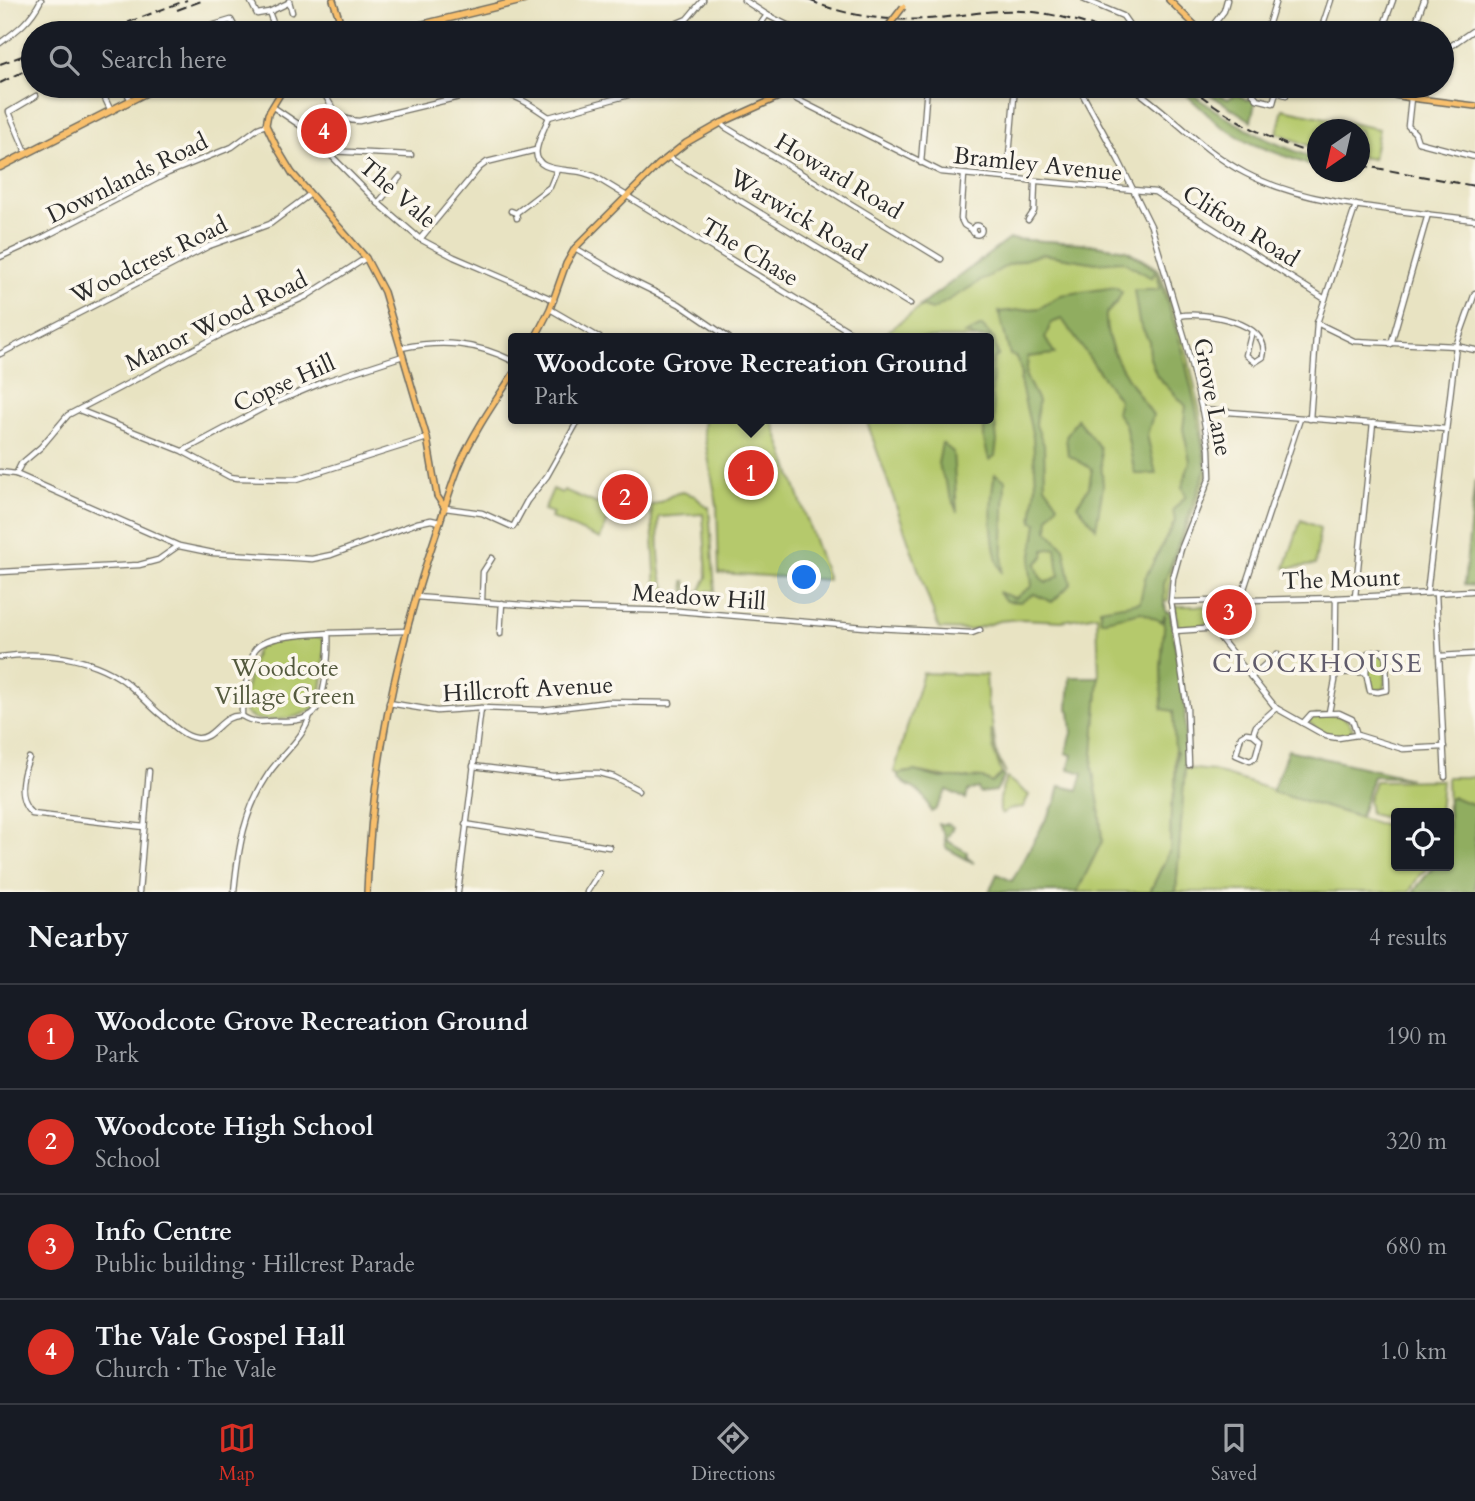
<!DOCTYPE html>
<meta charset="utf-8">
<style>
:root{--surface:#171b24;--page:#20242c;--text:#f1f3f6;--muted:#9ea1a6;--line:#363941;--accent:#d93025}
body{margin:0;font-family:Cardo,serif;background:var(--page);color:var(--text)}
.controls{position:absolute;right:21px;bottom:21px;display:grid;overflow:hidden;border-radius:7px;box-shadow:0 2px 5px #0004}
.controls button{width:63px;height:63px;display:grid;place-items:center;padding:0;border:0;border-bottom:2px solid var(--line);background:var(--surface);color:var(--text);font:35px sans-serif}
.compass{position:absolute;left:1307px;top:119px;width:63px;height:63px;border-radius:50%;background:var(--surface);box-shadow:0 2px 5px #0004;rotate:214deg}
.you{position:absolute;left:805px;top:578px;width:24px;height:24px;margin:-18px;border:5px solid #fff;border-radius:50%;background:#1a73e8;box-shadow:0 0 0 10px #1a73e833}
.badge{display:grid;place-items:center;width:46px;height:46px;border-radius:50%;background:var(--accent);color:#fff;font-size:23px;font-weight:700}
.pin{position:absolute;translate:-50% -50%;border:4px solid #fff;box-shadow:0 2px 7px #0006}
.popup{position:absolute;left:508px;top:333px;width:486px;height:91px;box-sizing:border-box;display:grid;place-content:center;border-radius:7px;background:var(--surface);filter:drop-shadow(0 2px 5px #0005);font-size:23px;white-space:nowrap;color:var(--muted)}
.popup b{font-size:26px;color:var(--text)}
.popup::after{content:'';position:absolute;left:50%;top:100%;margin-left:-14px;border:14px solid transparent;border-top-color:var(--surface)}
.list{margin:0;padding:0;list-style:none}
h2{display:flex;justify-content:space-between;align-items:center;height:91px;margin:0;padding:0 28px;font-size:30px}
h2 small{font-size:23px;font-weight:400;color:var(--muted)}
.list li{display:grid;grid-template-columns:46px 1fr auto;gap:21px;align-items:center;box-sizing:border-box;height:105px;padding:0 28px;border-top:2px solid var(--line)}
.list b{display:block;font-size:26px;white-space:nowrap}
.list p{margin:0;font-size:23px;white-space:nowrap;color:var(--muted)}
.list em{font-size:23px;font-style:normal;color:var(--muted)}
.icon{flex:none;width:38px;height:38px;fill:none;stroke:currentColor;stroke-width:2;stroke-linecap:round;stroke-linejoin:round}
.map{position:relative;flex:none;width:1475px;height:892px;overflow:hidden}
.search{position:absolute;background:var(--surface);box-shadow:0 2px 5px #0004;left:21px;right:21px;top:21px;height:77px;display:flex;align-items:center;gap:18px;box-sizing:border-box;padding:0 24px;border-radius:38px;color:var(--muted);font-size:26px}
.sheet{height:511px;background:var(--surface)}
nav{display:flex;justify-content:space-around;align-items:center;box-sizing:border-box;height:98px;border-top:2px solid var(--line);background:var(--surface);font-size:19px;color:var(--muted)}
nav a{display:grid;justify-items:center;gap:4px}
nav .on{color:var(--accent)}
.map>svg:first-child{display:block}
.green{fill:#b5c96c;stroke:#707a4c;stroke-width:2;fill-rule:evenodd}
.forest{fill:#90ad60;stroke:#5e6c46;stroke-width:2;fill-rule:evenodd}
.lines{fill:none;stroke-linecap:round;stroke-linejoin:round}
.minor-casing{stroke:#6d6b60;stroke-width:7}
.major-casing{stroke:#6d6b60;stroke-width:8}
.highway-casing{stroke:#6d6b60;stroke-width:9}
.minor{stroke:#fff;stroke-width:4.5}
.major{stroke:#f8bf6c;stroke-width:5}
.highway{stroke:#f8bf6c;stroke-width:6}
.rail{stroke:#2b2b2b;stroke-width:2;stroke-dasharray:10 5;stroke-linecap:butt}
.major-bridge-casing{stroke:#6d6b60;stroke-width:8;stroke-linecap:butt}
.major-bridge{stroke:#f8bf6c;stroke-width:5}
.labels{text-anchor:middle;stroke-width:7;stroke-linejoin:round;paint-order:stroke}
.street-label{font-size:24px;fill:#2b2b2b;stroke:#fbf7ec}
.park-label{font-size:24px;fill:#545a3e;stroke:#fbf7ec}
.neighbourhood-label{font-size:26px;letter-spacing:2px;fill:#615c6c;stroke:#fbf7ec}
</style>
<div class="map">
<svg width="1475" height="892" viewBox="0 0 1475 892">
<rect width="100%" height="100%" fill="#fbf7ec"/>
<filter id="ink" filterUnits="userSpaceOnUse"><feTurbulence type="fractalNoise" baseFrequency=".0143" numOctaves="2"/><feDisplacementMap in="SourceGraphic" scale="14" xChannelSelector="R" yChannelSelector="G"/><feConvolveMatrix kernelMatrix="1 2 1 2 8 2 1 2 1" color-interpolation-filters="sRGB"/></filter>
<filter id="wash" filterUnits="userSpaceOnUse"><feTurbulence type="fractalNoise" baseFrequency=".00686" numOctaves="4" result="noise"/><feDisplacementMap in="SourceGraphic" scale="28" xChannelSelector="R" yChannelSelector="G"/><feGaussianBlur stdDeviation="1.57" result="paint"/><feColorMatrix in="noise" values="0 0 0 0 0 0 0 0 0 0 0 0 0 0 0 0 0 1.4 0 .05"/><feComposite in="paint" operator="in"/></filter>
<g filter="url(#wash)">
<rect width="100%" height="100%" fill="#e8e3c2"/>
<!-- green -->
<g class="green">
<polygon points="1283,109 1379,129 1373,159 1360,157 1360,130 1318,130 1317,149 1277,133"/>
<polygon points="1011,239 1089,244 1127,250 1159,270 1186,347 1200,411 1208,473 1173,565 1168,601 1164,602 1176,674 1175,789 1171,807 1170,850 1150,892 1077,892 1102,841 1099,805 1092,767 1099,677 1097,615 1062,621 1021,619 999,621 971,630 939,629 866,419 989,419 989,338 879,338"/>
<polygon points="704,419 772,419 828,580 719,573 717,505 703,429"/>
<polygon points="553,489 562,493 564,490 612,510 600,539 551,518 553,513 544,510"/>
<path d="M683 492 695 496 706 507H709L715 591H708C693 607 673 606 659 589H656L651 505C662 505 668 493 683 492ZM703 514 707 577 701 590 688 597 686 581H684L685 597C677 596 670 594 665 586 658 574 658 532 659 517Z"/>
<polygon points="1301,520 1320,528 1315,565 1285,568"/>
<path d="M1175 606H1213L1215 611C1207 631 1197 626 1178 627Z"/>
<path d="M317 636 325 640C324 656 324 690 317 704 309 719 250 728 245 711 241 700 253 659 257 648L269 642Z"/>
<polygon points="1380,653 1385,657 1385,689 1372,691 1369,687 1367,657 1369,655"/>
<path d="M923 673 986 675 988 710 990 709 997 755 1006 774 998 760 991 730 994 752 1002 774 992 783C989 782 986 779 982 778 976 776 966 780 960 780 939 779 919 766 898 774L894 772Z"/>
<path d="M1316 715C1332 715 1347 712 1353 730 1340 741 1320 734 1309 722L1310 718Z"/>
<polygon points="1185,768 1213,771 1376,823 1396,826 1396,866 1429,866 1419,876 1409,892 1176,892"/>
<polygon points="1447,777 1475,777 1475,892 1413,892 1434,866 1449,866"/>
<path d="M1007 778 1029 795 1023 807 1010 809 1002 814 1000 811C999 798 1001 790 1007 778Z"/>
<polygon points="1442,780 1439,813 1396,813 1396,820 1370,814 1368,800 1375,781"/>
</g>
<!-- forest -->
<g class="forest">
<path d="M1177 86H1182C1225 120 1265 142 1317 159V168L1247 142 1218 124Z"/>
<polygon points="1197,86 1208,86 1209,91 1228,99 1237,94 1247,100 1250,98 1255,103 1251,121"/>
<polygon points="1009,239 1080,243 1126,250 1156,270 1152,278 1122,261 1096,263 1042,254 1008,265 932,310 920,306"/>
<polygon points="1157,271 1182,348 1196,409 1206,468 1164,584 1164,608 1165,605 1166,612 1170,612 1185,709 1185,768 1176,892 1150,892 1170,850 1171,807 1175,789 1177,752 1175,751 1173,711 1162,709 1161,667 1165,615 1162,622 1141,612 1101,621 1100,609 1140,602 1145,578 1175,521 1173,510 1186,496 1182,487 1190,461 1183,429 1186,406 1157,376 1150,358 1149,341 1139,322 1134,290 1159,290"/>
<path d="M1116 287 1122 292 1117 302 1106 314C1104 351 1133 386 1153 415L1147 435 1156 474H1135L1125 424 1116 412 1119 400 1062 319 1051 323 1045 338 1055 354 1028 357 1026 377 1038 401 1036 425 1044 445 1045 486 1058 504 1049 517 1048 531 1064 548 1071 584 1052 602 1034 594 1021 602 1006 601 998 592 1015 598 1032 586 1030 568 1037 523 1032 522 1036 485 1033 437 1020 381 1022 373 1016 357 1010 355 999 312 1040 308 1061 295ZM1056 548 1059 576 1046 583 1040 577 1036 564 1044 556V550Z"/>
<polygon points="982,326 994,339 998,356 993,359 992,397 997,441 995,456 989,460 984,440 984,419 989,419 989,338 973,338 971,335 965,334"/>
<polygon points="1077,419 1100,448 1103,486 1096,528 1077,505 1089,487 1092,469 1068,455 1066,437"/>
<polygon points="942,443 953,452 957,512 938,464"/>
<path d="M995 474 1005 480 1002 573C990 549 989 500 995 474Z"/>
<polygon points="1475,480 1475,586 1464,585"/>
<polygon points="1070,677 1099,677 1092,767 1099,805 1102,841 1077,892 989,892 997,874 1012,881 1056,801 1060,786 1078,790 1083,773 1069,769 1072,755 1066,753 1072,733 1070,711 1068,709"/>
<polygon points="1288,750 1410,778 1373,776 1360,817 1272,792"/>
<path d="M914 771 940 778H982L992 783 1002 774 1004 777 996 791 980 793 978 788 968 791 966 799 947 790 935 810 931 812C921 782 912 794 898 777V774Z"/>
<polygon points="1453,797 1475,805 1475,892 1413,892 1434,866 1449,866 1449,799"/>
<polygon points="938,824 948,824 953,827 946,840 967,852 967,857 974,863 946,848 944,834"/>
</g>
</g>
<g filter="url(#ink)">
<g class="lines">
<defs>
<g id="minor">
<polyline points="250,0 257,14 269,12 288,3"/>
<polyline points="744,0 767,15 803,33"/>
<polyline points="1085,0 1123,16 1130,26"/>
<polyline points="289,1 292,12"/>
<polyline points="269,12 277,33"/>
<polyline points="211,26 231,20 238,33"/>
<polyline points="654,33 687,19 703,0"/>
<polyline points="754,33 767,15"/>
<polyline points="1207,33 1224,11 1227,0"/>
<polyline points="1266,33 1276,0"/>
<polyline points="1320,33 1331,0"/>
<polyline points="1381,33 1393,0"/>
<polyline points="1412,33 1424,0"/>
<path d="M0 43C18 30 31 20 41 0"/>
<polyline points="1442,52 1475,29"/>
<polyline points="99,86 110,109"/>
<polyline points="124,86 130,99"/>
<path d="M321 86C330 105 336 121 359 121L480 92C514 92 522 99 549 117"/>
<polyline points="1078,86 1118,159 1151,226 1185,339 1202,410 1209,449 1210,477 1181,549 1173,578 1171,602 1187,708 1189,765"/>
<path d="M1130 86C1170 113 1202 151 1245 173 1310 207 1403 210 1475 220"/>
<polyline points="1255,86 1253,94 1257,99 1273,103 1276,92 1286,95"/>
<polyline points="788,92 796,99 941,172 1155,192 1325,299"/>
<polyline points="1411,98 1408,126 1415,133 1418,142 1475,157"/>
<polyline points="273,107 304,128 378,203 420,239 454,257 554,300"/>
<path d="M549 117C545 127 539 138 537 148 532 170 560 169 573 171 580 171 587 174 594 176L857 336"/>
<polyline points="549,117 661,86"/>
<polyline points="721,123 725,127 941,259"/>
<polyline points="328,151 411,155"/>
<polyline points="26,152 9,112 36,96"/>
<polyline points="668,157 910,304"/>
<polyline points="921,163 927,86"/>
<polyline points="964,175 961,219 964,225 972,230"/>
<polyline points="1007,179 1015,86"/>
<polyline points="378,203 400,177"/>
<polyline points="511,211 516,213 517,218"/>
<polyline points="516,213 550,187 557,170"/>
<polyline points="1028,220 1034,211 1035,182"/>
<circle cx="977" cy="230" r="4.5"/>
<polyline points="420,239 479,168 487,162 536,150"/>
<polyline points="575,248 630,280 679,304 729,338"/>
<polyline points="0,257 44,237 168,173 232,147 258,128 266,125"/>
<polyline points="550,309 600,338"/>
<path d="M1178 316C1202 311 1272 321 1263 357L1255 362 1246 355 1252 331"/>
<polyline points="1317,323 1354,341 1456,346 1475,350"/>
<polyline points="1391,344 1428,214"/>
<path d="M401 348C442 340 475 342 513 361"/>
<polyline points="0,354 209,246 270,224 309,195"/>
<polyline points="79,410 182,451 230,477 238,478 297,479 427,438"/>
<polyline points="1202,410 1446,429"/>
<polyline points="1310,419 1317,323 1356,205"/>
<polyline points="183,451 269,405 326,381 403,356"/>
<polyline points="0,472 16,474 179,546 213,553 312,559 331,555 417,523 431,520 440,522"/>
<polyline points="16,474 21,464 41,447 68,415 226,332 305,297 366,258"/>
<polyline points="445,508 482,513 513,527 527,501 547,476 579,419"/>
<polyline points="0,572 139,565 158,560 178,546"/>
<polyline points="1427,593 1456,346 1475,293"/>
<polyline points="1436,593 1445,777"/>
<polyline points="416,597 562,608 679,611 876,628 972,633 980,630"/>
<polyline points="1355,597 1373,423"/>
<polyline points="482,600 483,572 492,558"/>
<polyline points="1240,601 1300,419"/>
<polyline points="1171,602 1336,598 1471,591"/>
<polyline points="1211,629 1219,609 1219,601"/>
<polyline points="1175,631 1204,629 1211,629 1217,634 1276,708 1326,736 1338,738 1357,735"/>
<path d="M328 633C308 635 264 634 254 651L242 701V716C252 723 262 722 274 721 287 721 302 722 312 714 326 704 329 649 328 633L407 631"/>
<polyline points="500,634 502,603"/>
<polyline points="1440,656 1475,654"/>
<path d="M0 657C41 651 89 656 124 681 137 691 148 704 160 714 170 722 182 736 196 738 214 741 221 713 242 716"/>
<polyline points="1335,673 1366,672 1368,653 1381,651 1386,656 1387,690 1378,692 1370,691 1366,672"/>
<polyline points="1251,677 1277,654"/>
<polyline points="389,703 437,711 481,708 542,710 608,702 670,703"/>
<polyline points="1329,712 1335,681 1336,598"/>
<polyline points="1303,723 1311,714 1339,713 1352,719 1357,735 1403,749 1444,747"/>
<polygon points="1246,733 1253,734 1260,740 1255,758 1250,761 1236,755 1241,736"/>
<polyline points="1253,734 1256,726 1276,708"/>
<path d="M29 758C22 775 16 800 32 814L144 827"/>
<polyline points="473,766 553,776 584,773 599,773 614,777 639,790"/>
<polyline points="465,824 609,847"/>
<polyline points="139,892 149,771"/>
<path d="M234 892C238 849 244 810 269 773 282 754 305 737 310 715"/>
<polyline points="458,892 481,708"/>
<polyline points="587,892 599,873"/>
</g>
<g id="major">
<polyline points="333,0 344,33"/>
<polyline points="1169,0 1203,33"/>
<polyline points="882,33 890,24"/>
<polyline points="285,86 268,114 266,125 277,148 292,173 366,258 384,292 427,438 437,496 445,508"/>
<polyline points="1345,86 1411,98 1475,106"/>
<polyline points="535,338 550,309 566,264 575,248 658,165 686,143 721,123 803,86"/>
<path d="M367 892C371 770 396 652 435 537 443 513 450 489 459 466 473 433 494 403 513 374"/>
</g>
<g id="highway">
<polyline points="388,33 524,0"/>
<polyline points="0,167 159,86"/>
</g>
</defs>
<!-- minor casing -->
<use href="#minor" class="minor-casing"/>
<!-- major casing -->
<use href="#major" class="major-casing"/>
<!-- highway casing -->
<use href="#highway" class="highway-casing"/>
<!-- minor -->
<use href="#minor" class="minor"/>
<!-- major -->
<use href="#major" class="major"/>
<!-- highway -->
<use href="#highway" class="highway"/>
<!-- rail -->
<g class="rail">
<path d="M809 0C845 16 885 21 925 19 950 18 974 12 999 11 1037 9 1075 18 1109 33"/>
<polyline points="177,10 204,0"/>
<polyline points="81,33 107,23"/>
<polyline points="100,33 187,0"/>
<polyline points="0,64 33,52"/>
<polyline points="0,83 33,67"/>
<path d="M1188 86C1227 116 1269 142 1318 155"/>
<polyline points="1360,165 1475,186"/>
</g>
<defs>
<polyline id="major-bridge" points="890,24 903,7"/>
</defs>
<!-- major-bridge casing -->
<use href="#major-bridge" class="major-bridge-casing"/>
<!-- major-bridge -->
<use href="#major-bridge" class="major-bridge"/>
</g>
</g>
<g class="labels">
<!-- street labels -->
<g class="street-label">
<text transform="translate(1038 164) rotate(6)" y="8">Bramley Avenue</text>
<text transform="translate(839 176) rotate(31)" y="8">Howard Road</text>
<text transform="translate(127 178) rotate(-26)" y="8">Downlands Road</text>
<text transform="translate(398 193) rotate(41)" y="8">The Vale</text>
<text transform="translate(798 215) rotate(31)" y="8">Warwick Road</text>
<text transform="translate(1241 226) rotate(32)" y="8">Clifton Road</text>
<text transform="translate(750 252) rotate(31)" y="8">The Chase</text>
<text transform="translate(149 260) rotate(-26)" y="8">Woodcrest Road</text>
<text transform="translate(216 321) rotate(-26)" y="8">Manor Wood Road</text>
<text transform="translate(284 383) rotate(-24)" y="8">Copse Hill</text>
<text transform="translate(1213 397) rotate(79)" y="8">Grove Lane</text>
<text transform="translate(1341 579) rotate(-2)" y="8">The Mount</text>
<text transform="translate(699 597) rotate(4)" y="8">Meadow Hill</text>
<text transform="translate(528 689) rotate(-3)" y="8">Hillcroft Avenue</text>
</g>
<!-- park labels -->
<g class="park-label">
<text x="285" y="676">Woodcote<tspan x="285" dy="28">Village Green</tspan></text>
</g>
<!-- neighbourhood labels -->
<g class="neighbourhood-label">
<text x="1318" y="672">CLOCKHOUSE</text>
</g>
</g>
</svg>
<div class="controls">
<button><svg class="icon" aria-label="locate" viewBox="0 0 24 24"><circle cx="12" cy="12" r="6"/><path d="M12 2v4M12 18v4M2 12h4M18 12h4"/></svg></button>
</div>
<svg class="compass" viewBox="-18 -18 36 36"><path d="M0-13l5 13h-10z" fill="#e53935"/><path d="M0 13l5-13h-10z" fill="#9ea1a6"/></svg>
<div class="you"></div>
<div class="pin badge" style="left:751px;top:473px">1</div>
<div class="popup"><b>Woodcote Grove Recreation Ground</b>Park</div>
<div class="pin badge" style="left:625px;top:497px">2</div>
<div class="pin badge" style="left:1229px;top:612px">3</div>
<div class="pin badge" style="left:324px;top:131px">4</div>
<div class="search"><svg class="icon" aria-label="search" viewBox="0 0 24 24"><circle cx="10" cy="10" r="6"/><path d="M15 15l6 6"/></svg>Search here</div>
</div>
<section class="sheet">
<h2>Nearby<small>4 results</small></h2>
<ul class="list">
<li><span class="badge">1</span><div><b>Woodcote Grove Recreation Ground</b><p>Park</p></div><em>190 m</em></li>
<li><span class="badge">2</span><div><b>Woodcote High School</b><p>School</p></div><em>320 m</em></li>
<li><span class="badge">3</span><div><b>Info Centre</b><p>Public building · Hillcrest Parade</p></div><em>680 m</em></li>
<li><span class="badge">4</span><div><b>The Vale Gospel Hall</b><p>Church · The Vale</p></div><em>1.0 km</em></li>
</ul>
</section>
<nav>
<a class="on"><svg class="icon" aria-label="map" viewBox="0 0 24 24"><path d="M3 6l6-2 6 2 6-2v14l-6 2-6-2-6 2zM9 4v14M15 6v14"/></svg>Map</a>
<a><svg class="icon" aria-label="directions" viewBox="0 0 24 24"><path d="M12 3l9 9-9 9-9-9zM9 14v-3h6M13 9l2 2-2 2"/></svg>Directions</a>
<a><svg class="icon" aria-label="saved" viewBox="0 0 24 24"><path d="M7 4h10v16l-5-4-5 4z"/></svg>Saved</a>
</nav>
